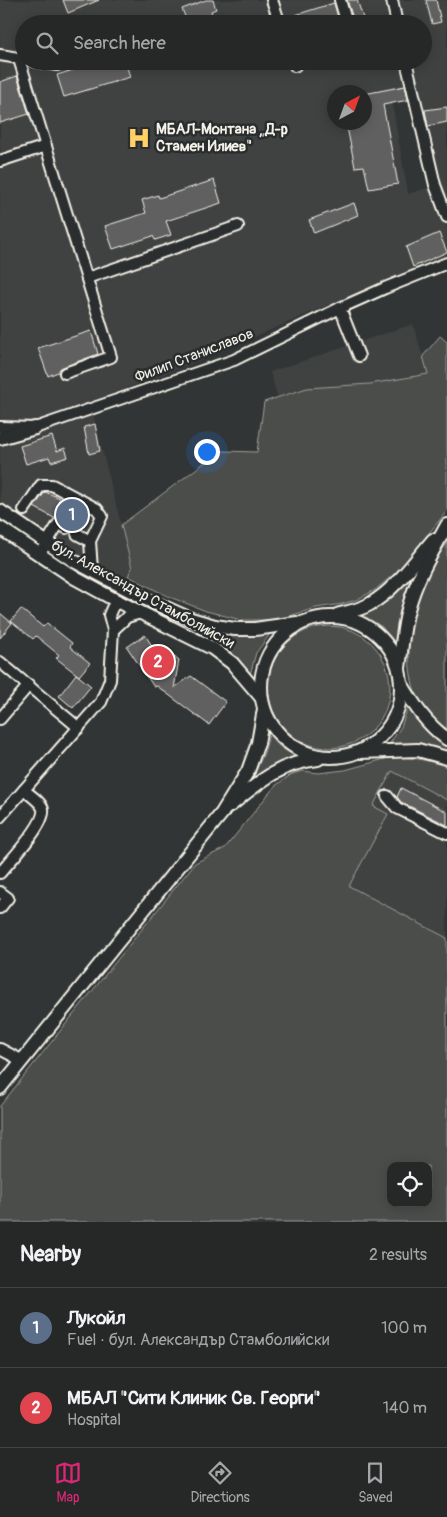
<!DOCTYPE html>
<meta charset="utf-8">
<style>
:root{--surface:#262828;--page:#2e3030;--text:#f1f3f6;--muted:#a4a6a8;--line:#424445;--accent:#db2777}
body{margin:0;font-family:Pangolin,sans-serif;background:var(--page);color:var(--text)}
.controls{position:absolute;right:15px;bottom:15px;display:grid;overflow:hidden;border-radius:10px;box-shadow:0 2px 12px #0003}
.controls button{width:45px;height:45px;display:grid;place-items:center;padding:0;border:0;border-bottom:1px solid var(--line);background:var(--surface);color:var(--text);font:25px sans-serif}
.compass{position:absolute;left:327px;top:85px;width:45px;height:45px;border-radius:50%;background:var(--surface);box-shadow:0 2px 12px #0003;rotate:41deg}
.you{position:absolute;left:206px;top:451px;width:18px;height:18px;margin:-12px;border:4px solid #fff;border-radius:50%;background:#1a73e8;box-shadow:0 0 0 8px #1a73e833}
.badge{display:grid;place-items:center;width:32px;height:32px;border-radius:50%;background:var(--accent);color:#fff;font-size:16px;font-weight:700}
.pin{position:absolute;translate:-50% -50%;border:2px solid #fff;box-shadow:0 1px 5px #0006}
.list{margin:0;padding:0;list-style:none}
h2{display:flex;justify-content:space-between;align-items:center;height:65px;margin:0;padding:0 20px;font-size:21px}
h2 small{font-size:16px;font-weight:400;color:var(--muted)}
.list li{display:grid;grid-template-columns:32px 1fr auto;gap:15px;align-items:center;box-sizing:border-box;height:80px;padding:0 20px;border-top:1px solid var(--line)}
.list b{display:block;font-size:19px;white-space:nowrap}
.list p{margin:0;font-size:16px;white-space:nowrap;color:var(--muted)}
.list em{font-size:16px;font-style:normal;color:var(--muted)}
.icon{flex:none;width:28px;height:28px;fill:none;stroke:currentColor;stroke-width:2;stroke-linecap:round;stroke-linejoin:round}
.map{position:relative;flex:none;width:447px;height:1222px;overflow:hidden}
.search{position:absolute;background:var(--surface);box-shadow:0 2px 12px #0003;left:15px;right:15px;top:15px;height:55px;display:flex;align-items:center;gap:12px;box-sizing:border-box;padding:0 18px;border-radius:28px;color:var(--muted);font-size:19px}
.sheet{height:225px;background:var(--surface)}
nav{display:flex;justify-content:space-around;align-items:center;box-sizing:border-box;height:70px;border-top:1px solid var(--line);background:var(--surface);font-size:14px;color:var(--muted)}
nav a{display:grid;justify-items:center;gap:2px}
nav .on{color:var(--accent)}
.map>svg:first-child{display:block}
.built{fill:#404242;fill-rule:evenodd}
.green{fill:#4b4d4c;stroke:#a09f9a;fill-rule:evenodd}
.building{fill:#5f605f;stroke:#f4f1e8}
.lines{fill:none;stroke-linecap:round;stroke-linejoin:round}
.minor-casing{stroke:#f4f1e8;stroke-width:14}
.major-casing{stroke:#f4f1e8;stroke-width:16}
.minor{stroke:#2a2d2e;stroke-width:10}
.major{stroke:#2a2d2e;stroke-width:12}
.labels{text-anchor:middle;stroke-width:5;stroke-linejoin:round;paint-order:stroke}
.poi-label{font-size:15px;font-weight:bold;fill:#f4f1e8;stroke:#2a2d2e;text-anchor:start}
.street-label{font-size:15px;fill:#f4f1e8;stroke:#2a2d2e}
</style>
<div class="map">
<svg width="447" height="1222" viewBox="0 0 447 1222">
<rect width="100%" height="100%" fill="#323535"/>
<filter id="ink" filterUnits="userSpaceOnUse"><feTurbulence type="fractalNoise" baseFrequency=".02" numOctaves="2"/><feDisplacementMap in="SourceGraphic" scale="10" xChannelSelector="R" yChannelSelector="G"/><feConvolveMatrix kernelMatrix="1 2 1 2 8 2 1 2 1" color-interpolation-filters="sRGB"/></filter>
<g filter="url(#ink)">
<!-- built -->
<g class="built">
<path d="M0 0H387L393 24H24V61H402L411 99 392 103 408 194 431 187 447 223V256L384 281 206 358 90 402 132 568 124 586 0 515ZM334 92H364V122H334Z"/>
<polygon points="396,0 447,0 447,200 439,184 411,61 423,61 423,24 402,24"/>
<polygon points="413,324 428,374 370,384 307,388 278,398 270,372"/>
<polygon points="392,770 447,800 447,938 349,886 387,814 373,806"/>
</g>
<!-- green -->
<g class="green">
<polygon points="440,336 447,342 447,511 399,570 375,590 356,600 342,604 316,608 276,620 241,620 206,611 167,596 128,576 132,568 121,525 212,457 223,451 257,452 264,402 307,388 370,384 428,374 423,356"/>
<path d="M447 543V729C438 722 428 715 422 705 403 678 407 619 420 590 428 573 437 558 447 543Z"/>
<path d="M414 570 397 623 396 644 382 627 361 614C388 602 395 592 414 570Z"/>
<circle cx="329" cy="687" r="61"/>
<polygon points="217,633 237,636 270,634 256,653 250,675 238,658 213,641"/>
<path d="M408 707C419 726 429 734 447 746V751L421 744 390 743 401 727Z"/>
<polygon points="269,735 279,746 294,756 271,767 250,783 264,753"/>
<path d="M392 757C412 757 428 760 447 767V800L392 771 373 806 388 814 349 886 447 938V1222H0V1106L195 863 225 848 275 786 292 774 303 771 318 773 345 770ZM391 1166H428V1203H391Z"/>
</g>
<!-- building -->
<g class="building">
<polygon points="63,0 99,0 68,13"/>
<polygon points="206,0 213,0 216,9 211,11 215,24 188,24 182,9"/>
<polygon points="347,0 357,0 365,24 355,24"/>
<polygon points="426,0 436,0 441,22 432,24"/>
<polygon points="334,3 339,21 330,24 295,24 292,16"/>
<polygon points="102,61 125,61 130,77 64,97 57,75"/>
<polygon points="17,76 29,114 0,123 0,82"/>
<polygon points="405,86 408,100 383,105 398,184 369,189 364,166 355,167 346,122 364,122 364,94"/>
<polygon points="447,107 447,122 428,126 425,110"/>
<polygon points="214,180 221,203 166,221 171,235 155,240 153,236 113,249 105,226 146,213 142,200 158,195 159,198"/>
<polygon points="354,203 358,215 314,233 309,220"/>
<polygon points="439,233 447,252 413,267 406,247"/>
<polygon points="91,331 98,354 63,367 58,372 48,376 38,348"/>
<polygon points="95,424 100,451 89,454 84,427"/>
<polygon points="52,436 57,451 65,448 68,457 51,462 49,457 26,464 20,446"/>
<polygon points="45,492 60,498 58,502 74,511 77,506 88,512 80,528 73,529 70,523 63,517 59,516 54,518 34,507"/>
<polygon points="21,609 43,627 47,623 72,643 70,647 90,663 79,676 56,658 59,655 36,636 33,639 11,621"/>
<polygon points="0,613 12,623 0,638"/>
<polygon points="145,635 158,655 164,651 169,658 174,656 179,660 174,688 191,676 226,702 209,725 157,686 154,687 127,647"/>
<polygon points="76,674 91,686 73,708 59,696"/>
<polygon points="401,788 447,812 447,825 401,802 397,797"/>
</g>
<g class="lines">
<defs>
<g id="minor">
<polyline points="272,0 280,24"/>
<polyline points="340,0 347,24"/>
<polyline points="392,0 397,24"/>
<polyline points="0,55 24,59"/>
<polyline points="19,59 111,357 65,373"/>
<polyline points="34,61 57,65"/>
<polyline points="294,61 295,66"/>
<polyline points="406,61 435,185 447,217"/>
<polyline points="0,161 46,146"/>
<polyline points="87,278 238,226"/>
<polyline points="340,308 359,356"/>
<polyline points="0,427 35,428 234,360 340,308 385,288 447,263"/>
<polyline points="24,510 41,485 52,485 97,509 102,516 90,541 92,570"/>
<polyline points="77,534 90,541"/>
<polyline points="39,555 59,523 66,528"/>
<polyline points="113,630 127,617 141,613"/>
<polyline points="0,662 79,728"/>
<polyline points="0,719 29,685"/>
<polyline points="387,796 397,808 447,833"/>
<polyline points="0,817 101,702 110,680 113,630 109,615 112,608 117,601"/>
<path d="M0 873C10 861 46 824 43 809 41 802 30 795 24 790"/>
<polyline points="0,892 8,898 0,908"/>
<polyline points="0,1049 21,1060"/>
</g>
<g id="major">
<polyline points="0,438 35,428"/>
<polyline points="0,511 74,561 146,599 191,619 215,626 235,629 255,629 297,623"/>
<polyline points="0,528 75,578 117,601 212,648 232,663 261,697"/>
<path d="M337 615C348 612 360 610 370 604 395 590 414 562 433 540"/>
<circle cx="331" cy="687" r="70"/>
<path d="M399 668C402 647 403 626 409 606 417 577 433 551 447 525"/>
<path d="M401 683C414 705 426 724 447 739"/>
<polyline points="360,752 418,750 447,758"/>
<path d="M231 805C259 782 280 763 318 759"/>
<polyline points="0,1088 222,813 248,771 258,743 264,709"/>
</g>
</defs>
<!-- minor casing -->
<use href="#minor" class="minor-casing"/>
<!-- major casing -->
<use href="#major" class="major-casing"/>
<!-- minor -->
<use href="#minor" class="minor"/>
<!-- major -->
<use href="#major" class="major"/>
</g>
</g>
<!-- icons -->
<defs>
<symbol id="hospital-bare" viewBox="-9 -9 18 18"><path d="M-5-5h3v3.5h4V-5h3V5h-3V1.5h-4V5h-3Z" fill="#ffd166" stroke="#2a2d2e" stroke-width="2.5" paint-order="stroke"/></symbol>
</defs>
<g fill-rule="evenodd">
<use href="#hospital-bare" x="123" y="122" width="32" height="32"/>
</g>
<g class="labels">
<!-- poi labels -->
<g class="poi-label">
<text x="156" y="134">МБАЛ-Монтана „Д-р<tspan x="156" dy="17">Стамен Илиев"</tspan></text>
</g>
<!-- street labels -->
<g class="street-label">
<text transform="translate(194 355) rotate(-21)" y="5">Филип Станиславов</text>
<text transform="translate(143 594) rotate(29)" y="5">бул. Александър Стамболийски</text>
</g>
</g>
</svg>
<div class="controls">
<button><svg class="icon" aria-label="locate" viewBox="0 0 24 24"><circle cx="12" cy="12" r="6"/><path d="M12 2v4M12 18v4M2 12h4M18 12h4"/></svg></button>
</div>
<svg class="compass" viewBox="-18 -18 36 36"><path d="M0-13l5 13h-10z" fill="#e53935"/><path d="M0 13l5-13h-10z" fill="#a4a6a8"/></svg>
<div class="you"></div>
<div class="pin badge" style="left:72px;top:515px;background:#5c6f8a">1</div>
<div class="pin badge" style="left:158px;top:662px;background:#e0444e">2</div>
<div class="search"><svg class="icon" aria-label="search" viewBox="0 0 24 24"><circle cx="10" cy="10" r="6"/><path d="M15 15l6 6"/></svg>Search here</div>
</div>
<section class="sheet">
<h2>Nearby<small>2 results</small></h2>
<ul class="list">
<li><span class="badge" style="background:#5c6f8a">1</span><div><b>Лукойл</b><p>Fuel · бул. Александър Стамболийски</p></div><em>100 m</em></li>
<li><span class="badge" style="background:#e0444e">2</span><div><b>МБАЛ &quot;Сити Клиник Св. Георги&quot;</b><p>Hospital</p></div><em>140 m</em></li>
</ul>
</section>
<nav>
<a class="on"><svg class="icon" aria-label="map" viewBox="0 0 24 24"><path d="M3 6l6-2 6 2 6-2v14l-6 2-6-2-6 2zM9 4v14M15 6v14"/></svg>Map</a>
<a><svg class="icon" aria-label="directions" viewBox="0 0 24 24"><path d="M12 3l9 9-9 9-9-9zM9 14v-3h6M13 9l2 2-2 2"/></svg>Directions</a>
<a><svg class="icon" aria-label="saved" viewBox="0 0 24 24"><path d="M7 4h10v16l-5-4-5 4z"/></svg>Saved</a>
</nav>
